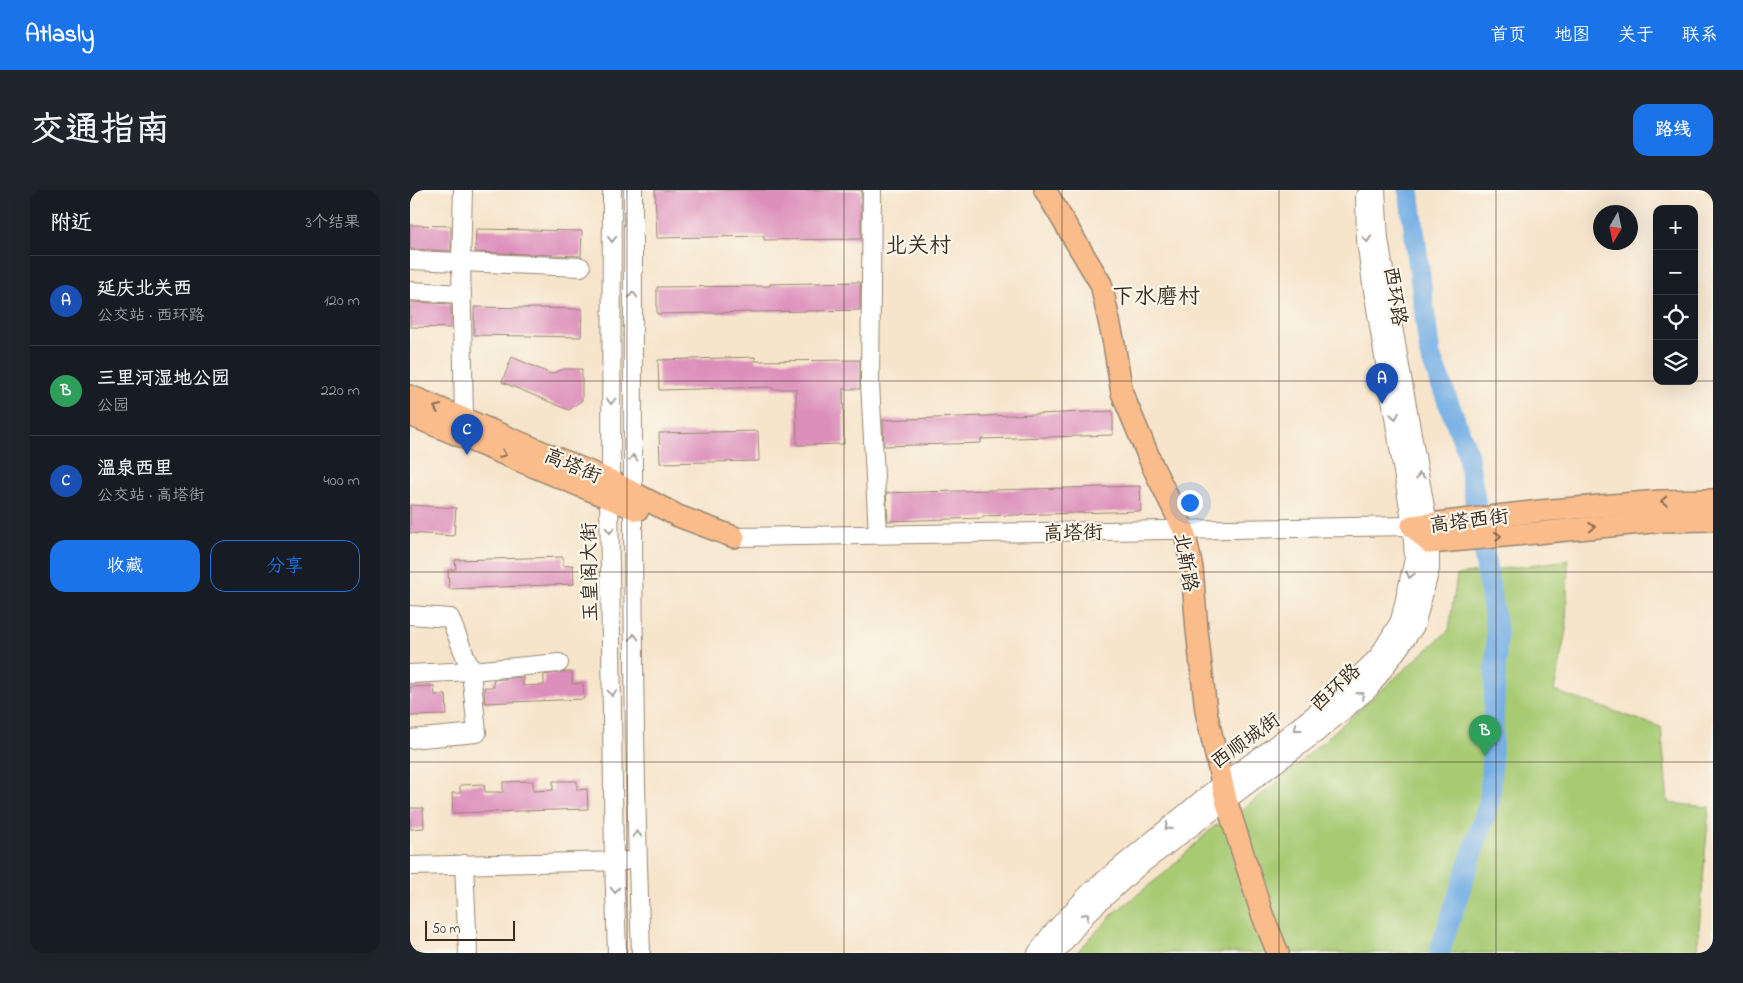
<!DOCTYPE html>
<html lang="zh">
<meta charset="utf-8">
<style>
:root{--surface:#171b24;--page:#20242c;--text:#f1f3f6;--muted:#9ea1a6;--line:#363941;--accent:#1a73e8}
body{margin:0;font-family:"Indie Flower","LXGW WenKai TC",sans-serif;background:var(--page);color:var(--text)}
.controls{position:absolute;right:15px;top:15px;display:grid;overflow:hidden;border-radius:10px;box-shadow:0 5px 20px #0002}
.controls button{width:45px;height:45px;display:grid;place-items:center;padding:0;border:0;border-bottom:1px solid var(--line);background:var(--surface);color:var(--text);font:25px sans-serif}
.compass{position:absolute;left:1183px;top:15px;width:45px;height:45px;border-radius:50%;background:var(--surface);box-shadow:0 5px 20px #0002;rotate:189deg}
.scale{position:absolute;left:15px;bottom:12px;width:90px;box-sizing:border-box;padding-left:5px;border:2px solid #3b2a1e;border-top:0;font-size:14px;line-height:18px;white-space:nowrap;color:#3b2a1e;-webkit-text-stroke:4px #fbf7ec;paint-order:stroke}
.you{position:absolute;left:779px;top:312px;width:18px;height:18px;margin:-12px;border:4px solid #fff;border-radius:50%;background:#1a73e8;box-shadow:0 0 0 8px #1a73e833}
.badge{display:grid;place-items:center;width:32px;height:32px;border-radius:50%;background:var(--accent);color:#fff;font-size:16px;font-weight:700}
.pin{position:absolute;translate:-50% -41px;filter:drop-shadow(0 1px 2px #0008)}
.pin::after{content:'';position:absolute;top:26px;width:18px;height:15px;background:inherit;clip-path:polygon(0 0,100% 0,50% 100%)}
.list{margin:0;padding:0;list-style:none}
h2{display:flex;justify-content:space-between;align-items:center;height:65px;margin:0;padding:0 20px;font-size:21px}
h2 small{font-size:16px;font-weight:400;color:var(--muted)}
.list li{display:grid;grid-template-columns:32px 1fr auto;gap:15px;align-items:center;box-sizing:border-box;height:90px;padding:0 20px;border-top:1px solid var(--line)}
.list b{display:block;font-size:19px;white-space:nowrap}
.list p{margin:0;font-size:16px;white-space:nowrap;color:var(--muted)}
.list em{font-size:16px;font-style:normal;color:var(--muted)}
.actions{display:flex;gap:10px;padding:15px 20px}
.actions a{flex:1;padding:11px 0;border:1px solid var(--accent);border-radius:15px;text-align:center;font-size:18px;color:var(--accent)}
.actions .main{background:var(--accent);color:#fff}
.icon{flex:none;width:28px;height:28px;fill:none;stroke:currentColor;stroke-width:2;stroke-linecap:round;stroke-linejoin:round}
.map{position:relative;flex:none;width:1303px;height:763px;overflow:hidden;border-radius:15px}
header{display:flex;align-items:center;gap:30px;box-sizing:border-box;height:70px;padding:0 25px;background:var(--accent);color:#fff}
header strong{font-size:24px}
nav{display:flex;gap:28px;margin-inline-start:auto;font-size:18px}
.intro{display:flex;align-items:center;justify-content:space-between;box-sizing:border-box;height:120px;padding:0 30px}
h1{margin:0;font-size:35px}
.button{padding:12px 22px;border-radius:15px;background:var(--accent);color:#fff;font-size:18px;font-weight:700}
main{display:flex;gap:30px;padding:0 30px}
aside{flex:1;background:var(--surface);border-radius:15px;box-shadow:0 5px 20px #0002}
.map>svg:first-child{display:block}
.green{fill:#a7ca73;stroke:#717a48}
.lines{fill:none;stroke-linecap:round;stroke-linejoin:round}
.river{stroke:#74afe5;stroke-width:21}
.building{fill:#dd8fbc}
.minor-casing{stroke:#988774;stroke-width:20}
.major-casing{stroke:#988774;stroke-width:24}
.minor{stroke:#fff;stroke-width:18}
.major{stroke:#fabc8b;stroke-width:21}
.oneway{stroke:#a79f9a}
.oneway2{stroke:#916c4f}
.grid{fill:none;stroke:#3b2a1e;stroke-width:1;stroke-opacity:0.55}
.labels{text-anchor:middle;stroke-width:4.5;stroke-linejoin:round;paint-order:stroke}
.street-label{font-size:20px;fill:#3b2a1e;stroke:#fbf7ec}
.quarter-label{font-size:22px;fill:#3b2a1e;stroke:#fbf7ec}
</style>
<header>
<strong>Atlasly</strong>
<nav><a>首页</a><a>地图</a><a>关于</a><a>联系</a></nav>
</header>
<div class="intro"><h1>交通指南</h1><a class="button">路线</a></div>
<main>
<aside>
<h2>附近<small>3个结果</small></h2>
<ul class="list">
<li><span class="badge" style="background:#1a4fb4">A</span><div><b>延庆北关西</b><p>公交站 · 西环路</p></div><em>120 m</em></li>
<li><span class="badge" style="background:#2e9e5b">B</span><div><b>三里河湿地公园</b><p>公园</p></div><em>220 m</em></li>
<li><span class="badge" style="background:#1a4fb4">C</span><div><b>温泉西里</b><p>公交站 · 高塔街</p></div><em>400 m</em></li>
</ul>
<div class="actions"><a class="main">收藏</a><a>分享</a></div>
</aside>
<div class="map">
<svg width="1303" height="763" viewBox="0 0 1303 763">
<rect width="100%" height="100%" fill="#fbf7ec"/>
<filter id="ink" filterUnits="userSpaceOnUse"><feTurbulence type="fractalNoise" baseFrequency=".02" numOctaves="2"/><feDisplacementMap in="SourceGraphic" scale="10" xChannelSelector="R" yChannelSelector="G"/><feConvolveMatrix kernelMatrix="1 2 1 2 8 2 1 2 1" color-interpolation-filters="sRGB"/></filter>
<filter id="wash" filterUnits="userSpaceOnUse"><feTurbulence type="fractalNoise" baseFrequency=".0096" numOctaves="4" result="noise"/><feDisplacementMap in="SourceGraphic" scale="20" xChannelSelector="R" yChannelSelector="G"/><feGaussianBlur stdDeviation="1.12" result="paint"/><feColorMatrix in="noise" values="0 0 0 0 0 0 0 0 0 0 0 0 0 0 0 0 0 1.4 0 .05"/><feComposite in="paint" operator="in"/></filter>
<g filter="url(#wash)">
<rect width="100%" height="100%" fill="#f6e4cb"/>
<!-- green -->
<polygon class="green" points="1158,370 1156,440 1144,501 1251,537 1258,613 1299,617 1287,763 666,763 704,723 756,682 803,637 818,630 864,595 1039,440 1047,385"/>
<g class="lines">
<!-- river -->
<polyline class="river" points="999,0 1020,165 1057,261 1087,442 1080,610 1029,763"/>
</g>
<g id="blocks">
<!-- building -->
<g class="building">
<polygon points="245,0 451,0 451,49 354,50 354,46 247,48"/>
<polygon points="0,35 41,36 41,61 0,59"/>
<polygon points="66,39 172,41 171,66 65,62"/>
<polygon points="450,92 450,120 247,124 247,97 360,96 360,94"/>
<polygon points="0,112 41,114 41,138 0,137"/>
<polygon points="64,117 172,119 171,147 64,145"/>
<polygon points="102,167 141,184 154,179 172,179 172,210 159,220 92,192"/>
<polygon points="345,167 345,171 450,170 450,199 433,199 434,254 387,255 386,199 362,199 362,197 249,200 248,170"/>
<polygon points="703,221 703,245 571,249 571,253 474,256 473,230"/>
<polygon points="348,241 349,271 250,273 249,243"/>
<polygon points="730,296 731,321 573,326 573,328 478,331 476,303"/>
<polygon points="0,315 46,318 44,346 0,343"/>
<polygon points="153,367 153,376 163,375 164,394 39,399 38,380 46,379 45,370"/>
<polygon points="154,482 162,482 162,494 173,493 174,509 75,513 74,497 84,497 83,490 113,487 113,496 134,495 134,485"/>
<polygon points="24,496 25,505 36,505 37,525 0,526 0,497"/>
<polygon points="123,591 123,601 143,600 143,591 167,591 167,600 177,599 178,619 43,623 42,603 50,603 50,595 74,594 75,602 93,602 93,592"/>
<polygon points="0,618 13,618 14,638 0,639"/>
</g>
</g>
</g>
<g filter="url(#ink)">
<use href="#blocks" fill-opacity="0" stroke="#988774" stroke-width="1"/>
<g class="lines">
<defs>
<g id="minor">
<polyline points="202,0 201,291 199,307 204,671 207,763"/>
<path d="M223 0C223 254 221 509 231 763"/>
<polyline points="462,0 460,193 468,344"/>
<polyline points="0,70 171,77"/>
<polyline points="0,101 52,104"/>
<polyline points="51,239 54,230 51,71 53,0"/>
<polyline points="324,347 1002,336"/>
<polyline points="0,425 40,428 61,481 149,473"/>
<polyline points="0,484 61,481 67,543 0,549"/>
<polyline points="54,674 58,763"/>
<polyline points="0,676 215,671"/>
<polyline points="627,763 640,745 681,701 812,593 855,563 923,510 968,467 990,431 1004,369 1002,336 962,94 956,50 955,7"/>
<polyline points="645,763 677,724 728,677 905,544 959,499 1005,436 1020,379 1020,353 1018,334 981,126 969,49 966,0"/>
</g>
<g id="major">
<polyline points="635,0 691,94 704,154 712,203 743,277 774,340 782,378 787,440 796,521 816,610 852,724 868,763"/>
<polyline points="0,206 201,291 268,326 324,347"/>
<polyline points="0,225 228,320"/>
<polyline points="1002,336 1020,353 1253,331 1303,330"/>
<polyline points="1002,336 1130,321 1250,311 1303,310"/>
</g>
</defs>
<!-- minor casing -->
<use href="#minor" class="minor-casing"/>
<!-- major casing -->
<use href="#major" class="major-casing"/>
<!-- minor -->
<use href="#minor" class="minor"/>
<!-- major -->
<use href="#major" class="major"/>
</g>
<!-- one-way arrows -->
<defs><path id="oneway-chevron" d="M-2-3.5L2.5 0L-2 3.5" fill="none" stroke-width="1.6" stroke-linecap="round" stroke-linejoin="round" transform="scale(1.25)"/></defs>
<g class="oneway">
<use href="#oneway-chevron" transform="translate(202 49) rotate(90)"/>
<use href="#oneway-chevron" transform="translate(957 49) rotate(85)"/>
<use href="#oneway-chevron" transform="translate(223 105) rotate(-90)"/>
<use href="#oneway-chevron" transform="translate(201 211) rotate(90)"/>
<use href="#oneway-chevron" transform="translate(985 226) rotate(81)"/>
<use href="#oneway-chevron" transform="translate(223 268) rotate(-90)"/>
<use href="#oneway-chevron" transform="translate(1010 286) rotate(-100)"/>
<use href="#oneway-chevron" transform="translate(200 340) rotate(89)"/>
<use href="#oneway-chevron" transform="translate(1000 385) rotate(102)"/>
<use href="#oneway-chevron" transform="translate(224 447) rotate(-91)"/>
<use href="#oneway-chevron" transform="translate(202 503) rotate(89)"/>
<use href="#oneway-chevron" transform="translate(951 505) rotate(-40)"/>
<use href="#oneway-chevron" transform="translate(887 538) rotate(142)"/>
<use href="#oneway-chevron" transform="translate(758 637) rotate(140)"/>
<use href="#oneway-chevron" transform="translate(227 644) rotate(-91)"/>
<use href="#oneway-chevron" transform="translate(205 700) rotate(88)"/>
<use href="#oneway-chevron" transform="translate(676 726) rotate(-48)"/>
</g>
<g class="oneway2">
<use href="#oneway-chevron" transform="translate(27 218) rotate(-156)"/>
<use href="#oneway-chevron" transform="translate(93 264) rotate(22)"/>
<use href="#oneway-chevron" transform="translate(1254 311) rotate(177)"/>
<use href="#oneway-chevron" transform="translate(1182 337) rotate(-5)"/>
<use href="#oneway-chevron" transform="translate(1088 346) rotate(-5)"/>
</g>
</g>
<!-- grid -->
<path class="grid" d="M217 0V763M434 0V763M652 0V763M869 0V763M1086 0V763M0 191H1247M1284 191H1303M0 382H1303M0 572H1303"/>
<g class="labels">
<!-- street labels -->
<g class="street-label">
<text transform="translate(986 106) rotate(81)" y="7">西环路</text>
<text transform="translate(163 275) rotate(23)" y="7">高塔街</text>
<text transform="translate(1059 330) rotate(-7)" y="7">高塔西街</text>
<text transform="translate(663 342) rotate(-1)" y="7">高塔街</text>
<text transform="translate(777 372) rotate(80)" y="7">北靳路</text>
<text transform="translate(179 382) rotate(-91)" y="7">玉皇阁大街</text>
<text transform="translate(925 497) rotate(-43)" y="7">西环路</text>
<text transform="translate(835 550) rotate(-36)" y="7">西顺城街</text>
</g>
<!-- quarter labels -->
<g class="quarter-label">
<text x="508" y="62">北关村</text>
<text x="746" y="113">下水磨村</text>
</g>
</g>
</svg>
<div class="controls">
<button>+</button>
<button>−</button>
<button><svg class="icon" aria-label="locate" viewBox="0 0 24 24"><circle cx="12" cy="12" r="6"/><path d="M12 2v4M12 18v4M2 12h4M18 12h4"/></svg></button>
<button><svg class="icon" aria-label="layers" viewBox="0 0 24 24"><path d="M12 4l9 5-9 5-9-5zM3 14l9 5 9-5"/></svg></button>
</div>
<svg class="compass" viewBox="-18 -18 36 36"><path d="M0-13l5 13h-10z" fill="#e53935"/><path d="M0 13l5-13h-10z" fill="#9ea1a6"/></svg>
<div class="scale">50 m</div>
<div class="you"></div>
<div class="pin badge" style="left:972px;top:214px;background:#1a4fb4">A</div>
<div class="pin badge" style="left:1075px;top:566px;background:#2e9e5b">B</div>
<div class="pin badge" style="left:57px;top:265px;background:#1a4fb4">C</div>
</div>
</main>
